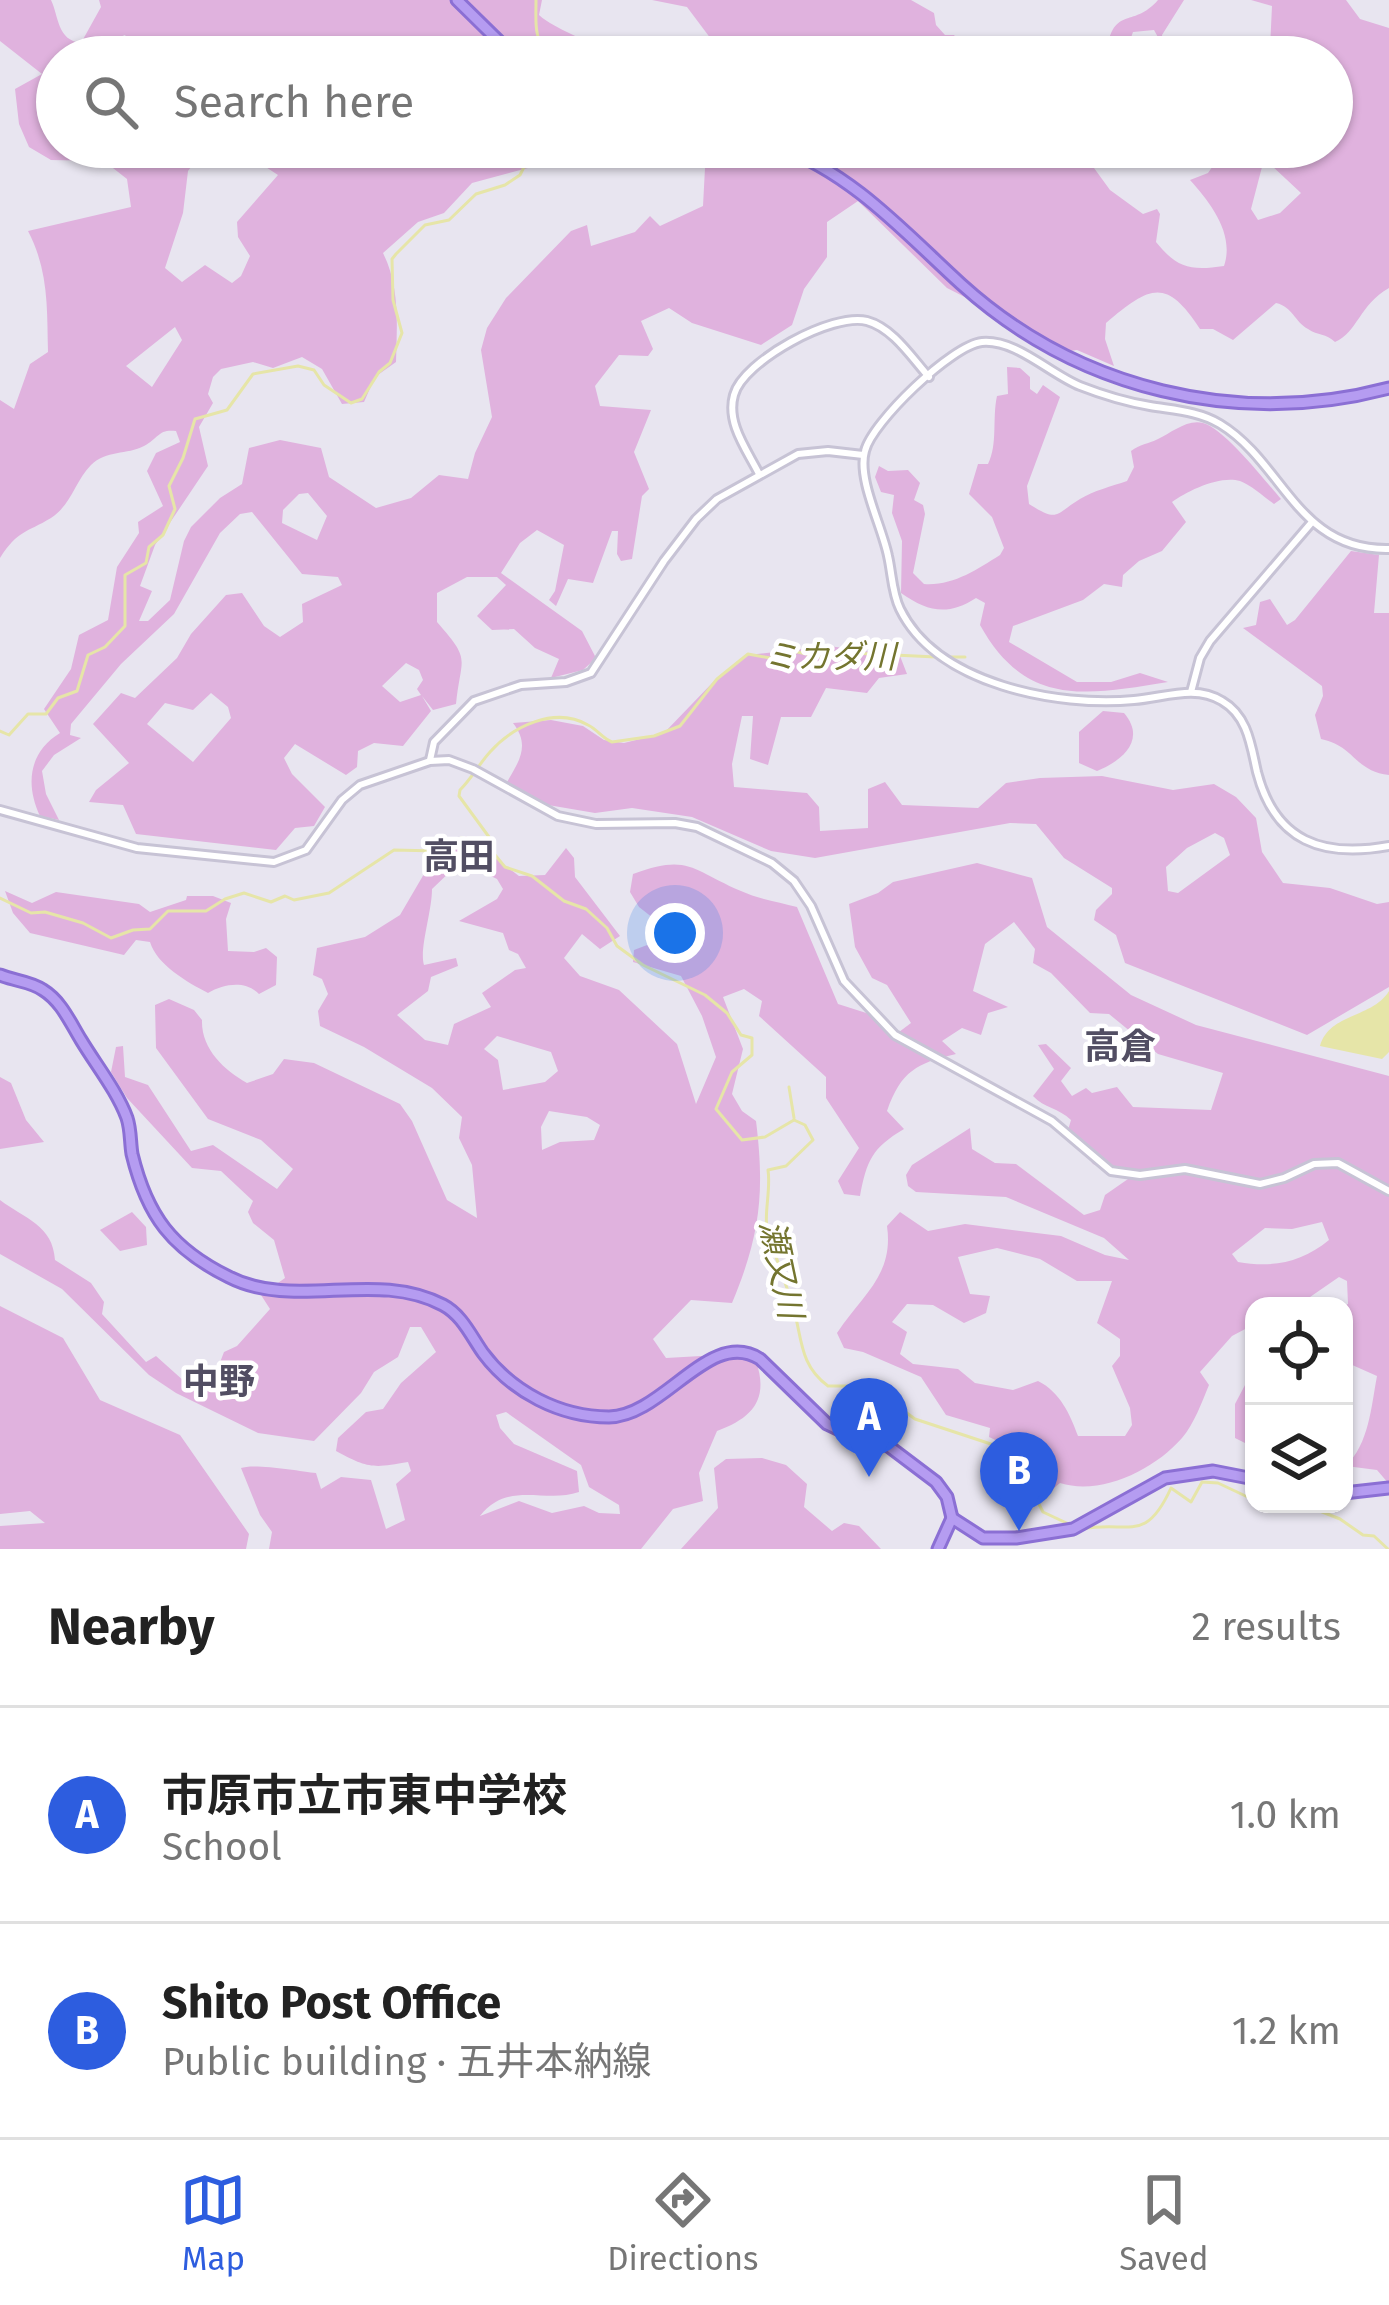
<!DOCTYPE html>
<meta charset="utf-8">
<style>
:root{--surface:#fff;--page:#f6f6f6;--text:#222;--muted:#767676;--line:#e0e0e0;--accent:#2d5ddf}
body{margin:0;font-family:"Fira Sans","Noto Sans JP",sans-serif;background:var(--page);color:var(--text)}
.controls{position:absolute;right:36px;bottom:36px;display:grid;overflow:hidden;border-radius:24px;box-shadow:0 3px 9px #0004}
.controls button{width:108px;height:108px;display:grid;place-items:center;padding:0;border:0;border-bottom:3px solid var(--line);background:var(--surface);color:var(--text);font:60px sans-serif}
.you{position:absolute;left:675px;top:933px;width:42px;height:42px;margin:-30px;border:9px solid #fff;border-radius:50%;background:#1a73e8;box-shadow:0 0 0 18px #1a73e833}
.badge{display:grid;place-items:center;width:78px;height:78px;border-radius:50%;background:var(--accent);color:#fff;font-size:39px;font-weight:700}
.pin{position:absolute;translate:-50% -99px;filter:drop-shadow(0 3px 6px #0008)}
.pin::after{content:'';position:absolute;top:63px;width:42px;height:36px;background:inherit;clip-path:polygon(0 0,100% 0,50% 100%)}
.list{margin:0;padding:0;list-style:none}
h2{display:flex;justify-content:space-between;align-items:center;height:156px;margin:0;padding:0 48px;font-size:51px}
h2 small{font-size:39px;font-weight:400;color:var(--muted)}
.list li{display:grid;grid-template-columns:78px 1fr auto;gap:36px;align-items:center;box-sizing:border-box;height:216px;padding:0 48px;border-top:3px solid var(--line)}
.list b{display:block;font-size:45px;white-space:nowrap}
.list p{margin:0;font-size:39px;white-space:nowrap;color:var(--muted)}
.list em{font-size:39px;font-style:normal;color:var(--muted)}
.icon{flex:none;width:66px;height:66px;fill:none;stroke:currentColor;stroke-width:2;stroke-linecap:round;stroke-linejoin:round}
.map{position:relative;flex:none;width:1389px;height:1549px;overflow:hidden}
.search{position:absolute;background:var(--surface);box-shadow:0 3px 9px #0004;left:36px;right:36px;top:36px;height:132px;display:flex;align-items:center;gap:30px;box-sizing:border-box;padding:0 42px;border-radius:66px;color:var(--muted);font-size:45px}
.sheet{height:588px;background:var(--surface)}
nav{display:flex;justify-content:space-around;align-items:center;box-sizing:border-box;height:168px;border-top:3px solid var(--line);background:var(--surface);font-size:33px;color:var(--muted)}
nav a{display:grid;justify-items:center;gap:6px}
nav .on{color:var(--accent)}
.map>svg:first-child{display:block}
.green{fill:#e0b2de;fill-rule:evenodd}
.water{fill:#e6e5a8}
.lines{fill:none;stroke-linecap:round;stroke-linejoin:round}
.stream{stroke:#e6e5a8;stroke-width:3}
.minor-casing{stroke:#c7c3d5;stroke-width:12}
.major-casing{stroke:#8b6fd4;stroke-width:15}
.minor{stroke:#fff;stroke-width:6}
.major{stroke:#b59cf1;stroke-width:9}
.labels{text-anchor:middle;stroke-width:9;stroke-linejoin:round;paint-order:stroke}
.water-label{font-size:33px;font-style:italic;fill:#74752f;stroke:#fff}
.quarter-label{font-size:36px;font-weight:bold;fill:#524e63;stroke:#fff}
</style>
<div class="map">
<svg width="1389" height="1549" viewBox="0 0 1389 1549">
<rect width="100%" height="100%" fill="#e8e5f0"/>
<!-- green -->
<g class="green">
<path d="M0 0H51C59 17 57 40 81 43L101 7 99 0H542L539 15C557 31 585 36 600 54L598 57H140L125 35 115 39 103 57H57V147H206L188 171 183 213 165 268 182 282 205 265 232 283 241 276 250 256 238 237 237 222 278 175 252 158 254 147H528V168L472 183 444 213 418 222 383 253C400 287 397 325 396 362L375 377 364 402 342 404 322 369 302 357 273 368 253 362 221 369 213 377 208 394 213 403 199 427 208 466 155 545 140 586 152 591 139 621H148L170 600 184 541 191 527 220 498 242 484 249 448 280 440 321 448 329 477 376 508 411 498 439 475 468 479 475 453 492 417 481 350 487 328 506 298 571 231 587 225 591 246 635 232 650 216 660 226 703 206 705 168 689 147H1072L1094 151 1097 156 1094 168 1110 190 1143 214 1157 209 1160 214 1156 242C1177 268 1190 271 1224 266 1235 234 1210 202 1190 180L1208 173 1226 147H1332V57H1189L1183 47 1270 48 1272 6 1251 0H1346L1360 19 1389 28V288C1359 305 1358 332 1335 342 1326 333 1318 336 1308 329 1294 321 1293 307 1276 303L1233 340 1213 329H1200C1166 277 1150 286 1106 323L1105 339 1114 366 1077 350 1070 351 947 288 858 201 827 222V257L804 289 792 325 761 345 692 323 669 308 641 321 653 349 648 356 619 355 595 386 600 406 651 410 634 452 649 489 642 496 632 559 621 561 617 554 618 531H612L593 583 568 579 556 606 549 600 555 591 564 545 537 530 520 543 501 573 582 631 596 658 583 670 551 678 559 659 535 648 514 629 492 630 477 616 506 585 497 577H467L437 593V622C472 662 461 655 456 704L433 710 422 696 431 711 403 746 374 743 358 751 357 767 346 775 295 744 284 758 292 774 325 807 314 826 295 828 276 850 136 834 123 805 89 802 96 790 129 763 93 724 121 693 135 698 177 658 191 634 226 595 242 593 264 626 280 637 303 622 302 604 342 585 338 577 302 574 252 512 240 514 220 533 174 614 121 664 71 724 70 735 81 738 54 755 42 771 46 794 59 820 40 816C25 784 29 752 60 733L44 709 71 669 79 635 108 620 117 567 139 533 138 522 163 506 147 471 156 453 180 442 176 431C158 429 159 438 144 446 127 455 106 450 91 465 75 481 72 504 51 518 26 533 18 530 0 558V400L14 409 30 364 48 352C47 310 49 271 28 231L131 207 127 179 104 161 51 160 29 147 19 124 15 89 42 74 0 41ZM1271 165 1301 193 1280 213 1258 220 1251 209 1262 167ZM175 327 182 340 152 387 126 366ZM308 493 327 516 317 540 282 523 283 510 299 494ZM406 663 419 670 423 680 417 689 421 695 400 702 382 686ZM211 693 228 707 231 718 193 762 147 724 165 703 193 710Z"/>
<polygon points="652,0 911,0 934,13 936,25 945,35 954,35 971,57 714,57 717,47 687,7"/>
<path d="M1158 0H1184L1162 35 1164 48 1154 30 1133 32 1127 49 1138 57H1106C1112 3 1132 30 1158 0Z"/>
<path d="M1007 367 1020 368 1030 377V389L1037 394 1043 385 1060 397 1027 486 1029 504C1059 523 1055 514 1080 499 1093 491 1112 486 1127 481L1134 467 1131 451C1140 444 1148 444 1158 439 1171 433 1187 419 1203 423 1225 429 1265 481 1281 499L1274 504C1264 497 1251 485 1240 481 1220 475 1187 491 1172 502L1186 522 1162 551 1139 561 1123 575 1122 587 1104 584 1083 600 1013 626 1009 642 1077 682H1111L1140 673 1168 682C1087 695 1026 708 980 625L985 603 976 598C948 616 928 612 901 593L902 541 892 513 894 495 881 492 875 477 879 466 888 471 908 470 920 483 914 500 923 505 925 514 913 573 924 584C953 586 976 570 1000 555L1004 548 992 517 969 494 978 464H988C998 444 992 419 997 396L1008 394Z"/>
<path d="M1351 551 1379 555 1374 613H1389V775C1354 771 1355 746 1321 739L1315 715 1323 696 1322 686 1243 628 1256 625 1260 602 1270 599 1287 625 1295 620Z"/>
<path d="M829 646 900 656 907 674 879 678 867 693 826 688 811 717H781L768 765 750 759 753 716H742L732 764 734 787 807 793 819 807 820 831 868 828V789L885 782 902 805 978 808 1006 783 1040 778 1102 776 1173 790 1214 784 1236 797 1256 818 1262 852 1283 883 1330 888 1377 904 1389 902V987L1307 1035 1125 963 1116 935 1094 920 1096 910 1112 894V888L1064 858 1036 824 1010 823 815 858 771 851 692 817 632 808 595 813 548 805 507 782C520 760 530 745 513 723L551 720 583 726 604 740 624 743 664 733 717 678 748 655ZM1215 833 1224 838 1230 855 1178 893 1168 891 1166 867 1187 848Z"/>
<path d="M1103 711 1124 713C1147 740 1122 761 1097 771L1079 763V732Z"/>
<path d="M466 836 519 876 545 875 566 848 574 858 575 877 620 936 600 949 582 934 564 958 580 976 619 990 677 1044 696 1104 716 1057 702 1016 681 976 633 962 634 950 655 942 662 925 639 907 630 892 633 874C689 853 692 870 741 891 758 899 779 902 797 907L838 1004 882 1018 899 1032 911 1023 887 985 872 978 855 947 849 904 878 893 893 882 977 863 1032 878 1047 927 1131 995 1196 1025 1389 1076V1484L1377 1470 1346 1466C1369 1443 1371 1408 1377 1376L1350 1364 1344 1380 1343 1306 1348 1304 1347 1281 1339 1277 1297 1306 1252 1305 1249 1327 1232 1336 1200 1372 1209 1385C1202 1402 1194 1424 1182 1438 1154 1470 1101 1496 1060 1483L1044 1496C1030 1470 1017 1449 989 1437L990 1428 946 1415 921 1377 863 1352 844 1348 837 1333C863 1294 894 1275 887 1226L900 1212 928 1231 965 1224 1061 1236 1105 1255 1129 1260 1104 1238 1006 1197 916 1192 908 1186 906 1175 912 1165 970 1128 972 1149 995 1163 1016 1164 1084 1215 1100 1210 1105 1195 1128 1179 1093 1164 1068 1130 1071 1120C1059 1108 1044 1108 1033 1096L1054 1069 1038 1045 1046 1044 1071 1068 1061 1081 1072 1096 1086 1088 1092 1093 1117 1087 1133 1107 1211 1110 1223 1073 1158 1054 1109 1014 1090 1013 1051 973 1033 963 1035 949 1014 922 985 944 973 991 1008 1007 988 1013 981 1035 962 1028 942 1041 956 1054C917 1063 901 1071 887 1111L904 1129C872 1148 867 1160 860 1196L844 1194 838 1181 859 1148 826 1098V1077L759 1016 762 1001 744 989 723 997 743 1049 732 1094 742 1111 756 1121C765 1193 760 1236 732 1303L691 1300 653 1339 666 1358 736 1354 756 1361C769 1399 753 1418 717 1431L699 1473 703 1501 673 1509 641 1549H269L272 1532 260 1515 241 1468C253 1463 300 1471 316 1473L321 1489 341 1477 371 1480 386 1529 405 1520 396 1484 411 1471 408 1462C374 1468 369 1469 336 1451L338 1438 366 1412 383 1409 401 1383 436 1352 421 1327H410L398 1357 374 1372 361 1393 314 1441 258 1433 176 1393 149 1375 62 1289 0 1254V1200C25 1219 53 1225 55 1260L91 1283 104 1302 102 1314 146 1362 156 1356 194 1390 224 1391 219 1365 224 1352 237 1346 270 1309 261 1295 285 1278 274 1240 253 1223 248 1212 253 1201 221 1171 192 1168 127 1098 111 1072 116 1047 123 1046 125 1077 148 1085 191 1151 213 1145 277 1189 293 1169 261 1140 208 1119 156 1048 155 1005 169 999 194 1010 202 1020C201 1049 224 1070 247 1083L273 1074 284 1059 314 1063 400 1104 412 1121 447 1200 477 1218 472 1165 459 1138 462 1117 432 1088 364 1047 320 1026 318 1011 328 994 322 979 313 975 317 948 365 937 400 915 431 862ZM468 865 497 879 503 889 497 899 459 921 503 933 509 950 518 954 526 968 515 970 482 993 491 1007 454 1024 448 1045 425 1040 397 1015 428 991 431 977 458 966 456 958 424 965C419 949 432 912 432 889L455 867ZM497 1036 551 1052 558 1071 545 1082 503 1090 498 1060 484 1049ZM549 1111 587 1117 600 1125 594 1140 560 1142 542 1150 541 1127ZM1322 1222 1329 1240C1301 1263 1272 1268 1238 1262L1232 1254 1265 1228 1292 1229ZM997 1248 1040 1259 1077 1281H1112L1097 1323 1120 1339V1356L1112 1366 1130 1408 1132 1425 1125 1436H1078C1070 1414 1060 1392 1038 1381L1013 1390 975 1383 958 1369 913 1364 900 1354 907 1332 892 1322 907 1304 933 1305 964 1323 986 1313 990 1296 970 1294 958 1257ZM506 1412 581 1465 589 1487 619 1505 620 1514 599 1513 584 1506 552 1513 519 1501 480 1516C508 1480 545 1504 579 1492L577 1471 514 1444 500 1428 496 1415Z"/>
<path d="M5 891 32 903 56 892 139 904 150 912 186 900 187 896H213L231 903 226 919 228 951 254 952 266 948 277 957 276 985 259 994C245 980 224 984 208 993 187 982 157 965 150 942L136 940 124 955 30 933 13 913Z"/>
<polygon points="0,1077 11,1083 26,1120 44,1142 0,1149"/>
<polygon points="132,1212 146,1227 147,1245 120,1251 100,1230"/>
<polygon points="0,1306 63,1338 100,1400 180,1435 249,1534 246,1549 0,1549 0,1526 45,1523 30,1511 0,1514"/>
<polygon points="1254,1368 1254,1443 1249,1445 1235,1438 1235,1404"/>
<polygon points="762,1458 786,1465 807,1484 804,1507 832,1531 844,1523 859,1526 881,1549 681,1549 718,1508 714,1468 726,1459"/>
</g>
<!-- water -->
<path class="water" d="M1389 991V1052L1382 1059 1320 1046C1329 1013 1373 1018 1389 991Z"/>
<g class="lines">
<!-- stream -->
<g class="stream">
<path d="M536 0C536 29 532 53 567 57"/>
<polyline points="945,657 965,657"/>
<polyline points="0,731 9,735 28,714 46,714 58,698 77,691 88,655 105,647 125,626 125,575 146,563 149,547 163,535 175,509 169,486 183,458 195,419 227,410 253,374 298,366 314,370 324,385 351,403 362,399 379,372 390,363 402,333 393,300 392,259 396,254 425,225 449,220 476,194 505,185 520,175 534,147"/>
<path d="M487 843 489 837 459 796 460 790C472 778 479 764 490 752 513 726 555 706 588 725 598 730 602 738 612 742L654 736 680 726 717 679 748 654 770 658 793 651 825 658 852 653 936 657"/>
<polyline points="0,898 31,913 45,912 83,923 111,938 133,930 150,929 168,911 206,911 225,899 244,893 271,902 285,896 294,900 329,893 394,850 437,851 461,838 486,844 505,867 532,876 564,901 586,909 607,928 617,946 643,965 705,995 727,1013 741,1035 752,1038 752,1055 732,1072 716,1109 742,1140 765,1137 794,1120"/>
<polyline points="789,1087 794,1118"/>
<path d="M794 1120 805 1125 813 1140 786 1166 768 1170C771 1189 764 1214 767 1228 774 1255 786 1282 794 1310 802 1339 800 1366 828 1386H855L877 1401 893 1403 915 1419 1003 1448 1024 1475 1043 1512 1073 1526"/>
<polyline points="1302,1504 1340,1519 1363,1535 1374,1536 1388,1549"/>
<path d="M1082 1529C1129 1520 1145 1545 1171 1488L1191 1502 1202 1482 1218 1483 1254 1500"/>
</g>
<defs>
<g id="minor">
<path d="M759 474C747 450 726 423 734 395 743 361 833 312 867 321 893 328 912 358 929 377"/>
<path d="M1389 549C1297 551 1284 463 1220 424 1199 411 1173 410 1150 406 1126 402 1103 395 1080 386 1050 374 1016 339 982 342 952 345 872 422 865 451 857 479 882 526 888 556 892 573 892 593 900 609 937 685 1058 707 1134 700 1163 698 1195 684 1222 701 1248 716 1251 746 1257 772 1275 842 1323 858 1389 846"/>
<polyline points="1191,692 1200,658 1210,641 1312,522"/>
<polyline points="430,760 434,742 474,701 521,685 566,682 591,673 664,561 696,519 717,499 798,454 828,451 863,455"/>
<polyline points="0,810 137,848 274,862 306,850 342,800 360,785 430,761 449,760 473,769 558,816 596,824 675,823 697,827 772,863 794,881 811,906 844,981 895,1035 1052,1121 1111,1171 1140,1175 1185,1169 1260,1184 1284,1178 1314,1164 1338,1163 1389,1191"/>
</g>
<g id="major">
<polyline points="457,0 515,57"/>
<path d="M779 147C853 174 905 233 961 284 1078 390 1238 428 1389 388"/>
<path d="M0 975C14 981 30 981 43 990 61 1001 70 1022 81 1040 96 1065 117 1091 127 1118 131 1130 130 1142 132 1154 147 1216 172 1249 229 1277 295 1311 375 1269 443 1305 462 1315 471 1336 483 1353 512 1392 560 1417 609 1417 664 1416 710 1327 760 1359L827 1424 848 1434 879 1439 936 1482 947 1497 952 1518"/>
<polyline points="1344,1493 1389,1488"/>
<polyline points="952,1518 983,1538 1016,1538 1073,1529 1165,1478 1213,1471 1254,1479"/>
<polyline points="938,1549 952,1518"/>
</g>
</defs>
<!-- minor casing -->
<use href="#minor" class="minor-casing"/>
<!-- major casing -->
<use href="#major" class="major-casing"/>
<!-- minor -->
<use href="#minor" class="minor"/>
<!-- major -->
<use href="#major" class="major"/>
</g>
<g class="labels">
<!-- water labels -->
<g class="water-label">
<text x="830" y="668">ミカダ川</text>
<text transform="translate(782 1269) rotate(78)" y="12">瀬又川</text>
</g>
<!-- quarter labels -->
<g class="quarter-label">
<text x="459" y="869">高田</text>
<text x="1120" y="1059">高倉</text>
<text x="219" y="1394">中野</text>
</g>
</g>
</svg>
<div class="controls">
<button><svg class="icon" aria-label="locate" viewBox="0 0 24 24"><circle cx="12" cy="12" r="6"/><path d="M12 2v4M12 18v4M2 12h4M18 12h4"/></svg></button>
<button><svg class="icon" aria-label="layers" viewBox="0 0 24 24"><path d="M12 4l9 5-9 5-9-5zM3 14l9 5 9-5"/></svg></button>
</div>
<div class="you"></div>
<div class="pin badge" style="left:869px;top:1477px">A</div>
<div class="pin badge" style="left:1019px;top:1531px">B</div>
<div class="search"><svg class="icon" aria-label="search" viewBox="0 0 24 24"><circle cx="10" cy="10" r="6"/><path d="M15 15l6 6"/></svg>Search here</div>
</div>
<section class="sheet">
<h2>Nearby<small>2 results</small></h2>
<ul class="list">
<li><span class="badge">A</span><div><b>市原市立市東中学校</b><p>School</p></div><em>1.0 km</em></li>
<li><span class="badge">B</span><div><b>Shito Post Office</b><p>Public building · 五井本納線</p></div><em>1.2 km</em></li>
</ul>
</section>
<nav>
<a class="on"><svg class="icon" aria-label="map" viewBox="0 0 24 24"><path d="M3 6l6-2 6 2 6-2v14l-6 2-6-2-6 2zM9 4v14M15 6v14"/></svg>Map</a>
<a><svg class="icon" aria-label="directions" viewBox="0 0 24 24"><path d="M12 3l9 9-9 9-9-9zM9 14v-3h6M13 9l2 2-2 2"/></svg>Directions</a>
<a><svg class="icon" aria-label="saved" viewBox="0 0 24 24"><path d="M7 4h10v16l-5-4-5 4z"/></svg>Saved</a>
</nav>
